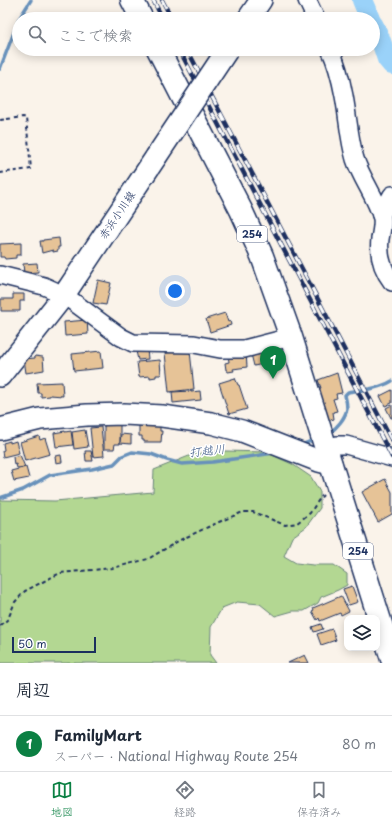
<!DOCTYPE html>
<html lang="ja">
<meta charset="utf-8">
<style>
:root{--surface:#fff;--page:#f2f2f3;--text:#1f2937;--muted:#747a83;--line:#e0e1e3;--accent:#0b8043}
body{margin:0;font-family:"Playpen Sans","Klee One",sans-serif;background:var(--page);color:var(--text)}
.controls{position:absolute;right:12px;bottom:12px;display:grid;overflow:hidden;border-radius:8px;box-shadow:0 2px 10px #0003}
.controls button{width:36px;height:36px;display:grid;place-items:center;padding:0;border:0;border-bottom:1px solid var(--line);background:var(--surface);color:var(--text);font:20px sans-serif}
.scale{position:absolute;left:12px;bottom:10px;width:84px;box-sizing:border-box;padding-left:4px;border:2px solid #1b2f5e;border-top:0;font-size:11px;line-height:14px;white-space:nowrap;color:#1b2f5e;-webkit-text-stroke:3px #fff;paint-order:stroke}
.you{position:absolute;left:175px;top:291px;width:14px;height:14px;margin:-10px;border:3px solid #fff;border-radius:50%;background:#1a73e8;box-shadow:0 0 0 6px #1a73e833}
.badge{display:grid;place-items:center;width:26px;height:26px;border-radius:50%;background:var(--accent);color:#fff;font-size:13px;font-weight:700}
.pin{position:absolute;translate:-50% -33px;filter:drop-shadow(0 1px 2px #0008)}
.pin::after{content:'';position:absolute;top:21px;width:14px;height:12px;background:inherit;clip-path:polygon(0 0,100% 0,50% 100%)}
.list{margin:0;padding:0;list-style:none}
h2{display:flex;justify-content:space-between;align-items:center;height:52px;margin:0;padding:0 16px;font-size:17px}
h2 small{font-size:13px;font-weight:400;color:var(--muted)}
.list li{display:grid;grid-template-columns:26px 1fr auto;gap:12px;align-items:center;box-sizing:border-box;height:56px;padding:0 16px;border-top:1px solid var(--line)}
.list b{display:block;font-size:15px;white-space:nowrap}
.list p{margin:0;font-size:13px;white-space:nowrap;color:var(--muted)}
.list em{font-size:13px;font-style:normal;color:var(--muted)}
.icon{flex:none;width:22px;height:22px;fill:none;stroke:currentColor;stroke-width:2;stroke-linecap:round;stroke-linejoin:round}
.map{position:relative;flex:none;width:392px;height:663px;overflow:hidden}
.search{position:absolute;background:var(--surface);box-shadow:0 2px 10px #0003;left:12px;right:12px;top:12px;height:44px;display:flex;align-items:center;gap:10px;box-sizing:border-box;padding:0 14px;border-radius:22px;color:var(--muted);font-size:15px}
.sheet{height:108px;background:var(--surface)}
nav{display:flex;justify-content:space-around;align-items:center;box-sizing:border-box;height:56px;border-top:1px solid var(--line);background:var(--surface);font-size:11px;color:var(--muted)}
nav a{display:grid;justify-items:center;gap:2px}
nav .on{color:var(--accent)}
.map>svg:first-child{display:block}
.green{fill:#b3d792;stroke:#678378}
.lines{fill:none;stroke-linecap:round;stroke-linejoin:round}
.stream{stroke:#6791bb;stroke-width:3.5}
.river{stroke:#9ad2f9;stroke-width:20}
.building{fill:#e6c397;stroke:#1b2f5e}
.minor-casing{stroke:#1b2f5e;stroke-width:20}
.major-casing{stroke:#1b2f5e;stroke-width:24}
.highway-casing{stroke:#1b2f5e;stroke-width:25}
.path{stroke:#1b2f5e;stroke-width:2;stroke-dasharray:4 3;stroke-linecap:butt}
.minor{stroke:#fff;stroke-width:17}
.major{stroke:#fff;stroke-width:21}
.highway{stroke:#fff;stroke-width:22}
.rail-casing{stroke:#1b2f5e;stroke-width:4.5}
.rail{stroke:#fff;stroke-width:3;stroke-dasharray:9;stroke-linecap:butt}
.major-bridge-casing{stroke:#1b2f5e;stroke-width:24;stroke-linecap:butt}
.major-bridge{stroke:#fff;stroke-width:21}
.labels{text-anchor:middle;stroke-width:3;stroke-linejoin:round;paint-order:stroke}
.shield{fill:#fff;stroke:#5f6d8e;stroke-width:1}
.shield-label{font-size:10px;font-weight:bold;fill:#1b2f5e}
.street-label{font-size:11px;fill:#1b2f5e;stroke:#fff}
.water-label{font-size:12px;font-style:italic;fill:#3b5885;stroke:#fff}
</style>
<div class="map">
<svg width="392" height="663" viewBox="0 0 392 663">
<rect width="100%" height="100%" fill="#faf3ea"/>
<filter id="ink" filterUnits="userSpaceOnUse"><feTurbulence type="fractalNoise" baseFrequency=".025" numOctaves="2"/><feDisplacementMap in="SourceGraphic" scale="8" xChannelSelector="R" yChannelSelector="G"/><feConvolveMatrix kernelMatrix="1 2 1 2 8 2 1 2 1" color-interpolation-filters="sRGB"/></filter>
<g filter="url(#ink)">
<!-- green -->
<polygon class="green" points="226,451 265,452 292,464 311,477 320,492 320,508 306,527 292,537 284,556 296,563 313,565 334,565 347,574 347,585 338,590 321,597 318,603 304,611 293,611 275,616 260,604 237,602 222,608 211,627 210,655 216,663 0,663 0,500 55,501 153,492 154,470 194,454"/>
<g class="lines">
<!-- stream -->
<g class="stream">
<polyline points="19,19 31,0"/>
<polyline points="0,69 19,19"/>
<path d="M329 433C337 428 345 418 347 409 347 405 346 399 345 395L348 392C362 390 379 389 392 381"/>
<polyline points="301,445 316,439"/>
<polyline points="0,498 23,490 50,475 92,469 114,464 122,456 132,452 151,454 167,460 182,464 213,462 274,453"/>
</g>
<!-- river -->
<g class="river">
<polyline points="362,0 370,19"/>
<polyline points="373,24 380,38 387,59 392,65"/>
</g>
</g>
<!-- building -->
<g class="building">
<polygon points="59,238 60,247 58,247 58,251 53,252 53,250 42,253 40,241 43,241 43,240"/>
<polygon points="21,243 21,255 16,255 16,258 5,259 4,257 0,257 0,244"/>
<polygon points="37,263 38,272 24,273 23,264"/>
<polygon points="98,280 111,283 106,305 93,303"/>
<polygon points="13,294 24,294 24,301 20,301 20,311 1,311 1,299 13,299"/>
<polygon points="225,313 228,322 230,321 231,325 210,332 206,319"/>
<polygon points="87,320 88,334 65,336 64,322"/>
<polygon points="147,349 148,359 138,360 136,351"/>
<polygon points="268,349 269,352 270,352 272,362 254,366 251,354"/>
<polygon points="101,351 103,368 74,371 72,354"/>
<polygon points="190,351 194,389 169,392 165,353"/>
<polygon points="246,352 247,367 233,369 234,371 228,372 227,370 226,370 225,363 229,362 228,355"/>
<polygon points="35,356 43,357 44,370 26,373 24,359 35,358"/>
<polygon points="160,360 161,375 156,375 156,377 150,378 150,376 139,377 137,362"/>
<polygon points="337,373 342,393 336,394 337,398 333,399 337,411 333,412 334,419 327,421 317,389 321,388 318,380"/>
<polygon points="235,378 238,385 239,385 247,409 229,414 219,383"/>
<polygon points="62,382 63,396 50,395 50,396 41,397 41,393 38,393 37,383"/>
<polygon points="392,390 392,403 385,406 380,396"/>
<polygon points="191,391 191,392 200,391 201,400 173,403 172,392"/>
<polygon points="392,405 392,418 391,418 386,408"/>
<polygon points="104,425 120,425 120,444 115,444 114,449 104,449"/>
<polygon points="139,425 160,426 160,431 162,431 161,442 144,442 144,440 142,440 142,436 139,436"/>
<polygon points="101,427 104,456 93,457 90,428"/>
<polygon points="85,430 88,447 74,449 72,432"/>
<polygon points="65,431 65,432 71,431 73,445 56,447 54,433"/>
<polygon points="121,434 131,435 131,444 120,443"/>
<polygon points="39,436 40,440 45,438 50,454 25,461 20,442"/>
<polygon points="10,441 10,443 16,441 19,453 3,457 2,451 4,450 3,443"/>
<polygon points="85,451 91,451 93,461 86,461"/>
<polygon points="20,455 25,467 17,468 16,464 14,465 13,457"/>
<polygon points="61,455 62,462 56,463 55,456"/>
<polygon points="26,467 29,478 14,481 11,471"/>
<polygon points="385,479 392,492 392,514 378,522 362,492"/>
<polygon points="352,586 358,602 349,605 343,589"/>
<polygon points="341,596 349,611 341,615 340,613 320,621 319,618 317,620 312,611 314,610 313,608"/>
<polygon points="321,624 323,629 314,632 312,627"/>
<polygon points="332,629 336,640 321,645 317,634"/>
<polygon points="305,655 309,663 288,663"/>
</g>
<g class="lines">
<defs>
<g id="minor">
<polyline points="307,0 316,19"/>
<path d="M330 49C337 63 341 80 344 96 348 117 349 139 355 159 362 180 376 197 382 218 383 225 381 233 380 239 378 256 382 269 392 282"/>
<polyline points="381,215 392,195"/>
<polyline points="0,275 44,286 64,295 121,337 133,343 194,344 220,349 244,349 291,337"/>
<polyline points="327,450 337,445 346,445 392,458"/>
</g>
<g id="major">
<polyline points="248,19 261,0"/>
<polyline points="0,376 64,295 156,157"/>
<polyline points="0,429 40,419 87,415 124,414 162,416 211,423 242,431 319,461 331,464"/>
</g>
<g id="highway">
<polyline points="132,0 142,19"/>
<polyline points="158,49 241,210 262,256 291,337 392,659"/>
</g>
</defs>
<!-- minor casing -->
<use href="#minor" class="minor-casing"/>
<!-- major casing -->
<use href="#major" class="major-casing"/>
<!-- highway casing -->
<use href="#highway" class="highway-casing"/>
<!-- path -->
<g class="path">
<polyline points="0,120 23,117 26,118 31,169 0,173"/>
<polyline points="0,626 8,619 15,602 25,591 60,573 113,568 148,559 180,540 219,522 243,512 253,512 285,525 297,523 310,513 318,501 323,495"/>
</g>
<!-- minor -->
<use href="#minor" class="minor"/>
<!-- major -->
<use href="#major" class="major"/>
<!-- highway -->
<use href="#highway" class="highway"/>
<defs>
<g id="rail">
<polyline points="153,0 163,19"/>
<polyline points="162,0 172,19"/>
<polyline points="179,49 392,457"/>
<polyline points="187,49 392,441"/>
</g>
</defs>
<!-- rail casing -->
<use href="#rail" class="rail-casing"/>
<!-- rail -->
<use href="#rail" class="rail"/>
<defs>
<polyline id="major-bridge" points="156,157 228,49"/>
</defs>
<!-- major-bridge casing -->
<use href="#major-bridge" class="major-bridge-casing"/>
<!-- major-bridge -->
<use href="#major-bridge" class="major-bridge"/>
</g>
</g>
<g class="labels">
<!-- shield labels -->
<g class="shield">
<rect x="237" y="226" width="30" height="16" rx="3"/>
<rect x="343" y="543" width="30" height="16" rx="3"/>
</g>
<g class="shield-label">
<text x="252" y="238">254</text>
<text x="358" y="555">254</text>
</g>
<!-- street labels -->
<g class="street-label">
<text transform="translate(117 215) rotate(-56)" y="4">赤浜小川線</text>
</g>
<!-- water labels -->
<g class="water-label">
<text transform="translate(207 451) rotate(-6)" y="4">打越川</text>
</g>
</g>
</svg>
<div class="controls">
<button><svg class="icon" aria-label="layers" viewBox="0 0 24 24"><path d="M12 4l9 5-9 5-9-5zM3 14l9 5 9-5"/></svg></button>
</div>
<div class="scale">50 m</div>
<div class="you"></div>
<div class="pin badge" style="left:273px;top:379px">1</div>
<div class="search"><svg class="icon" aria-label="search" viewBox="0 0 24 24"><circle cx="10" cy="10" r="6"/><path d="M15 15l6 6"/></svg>ここで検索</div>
</div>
<section class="sheet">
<h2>周辺<small></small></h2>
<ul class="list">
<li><span class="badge">1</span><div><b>FamilyMart</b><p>スーパー · National Highway Route 254</p></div><em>80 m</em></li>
</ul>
</section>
<nav>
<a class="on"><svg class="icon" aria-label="map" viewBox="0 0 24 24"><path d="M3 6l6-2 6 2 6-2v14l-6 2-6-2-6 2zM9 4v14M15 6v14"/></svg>地図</a>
<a><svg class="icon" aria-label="directions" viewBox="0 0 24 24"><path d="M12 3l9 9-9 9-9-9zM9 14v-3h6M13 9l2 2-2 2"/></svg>経路</a>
<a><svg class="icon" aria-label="saved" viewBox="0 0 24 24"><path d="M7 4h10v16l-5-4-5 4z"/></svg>保存済み</a>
</nav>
